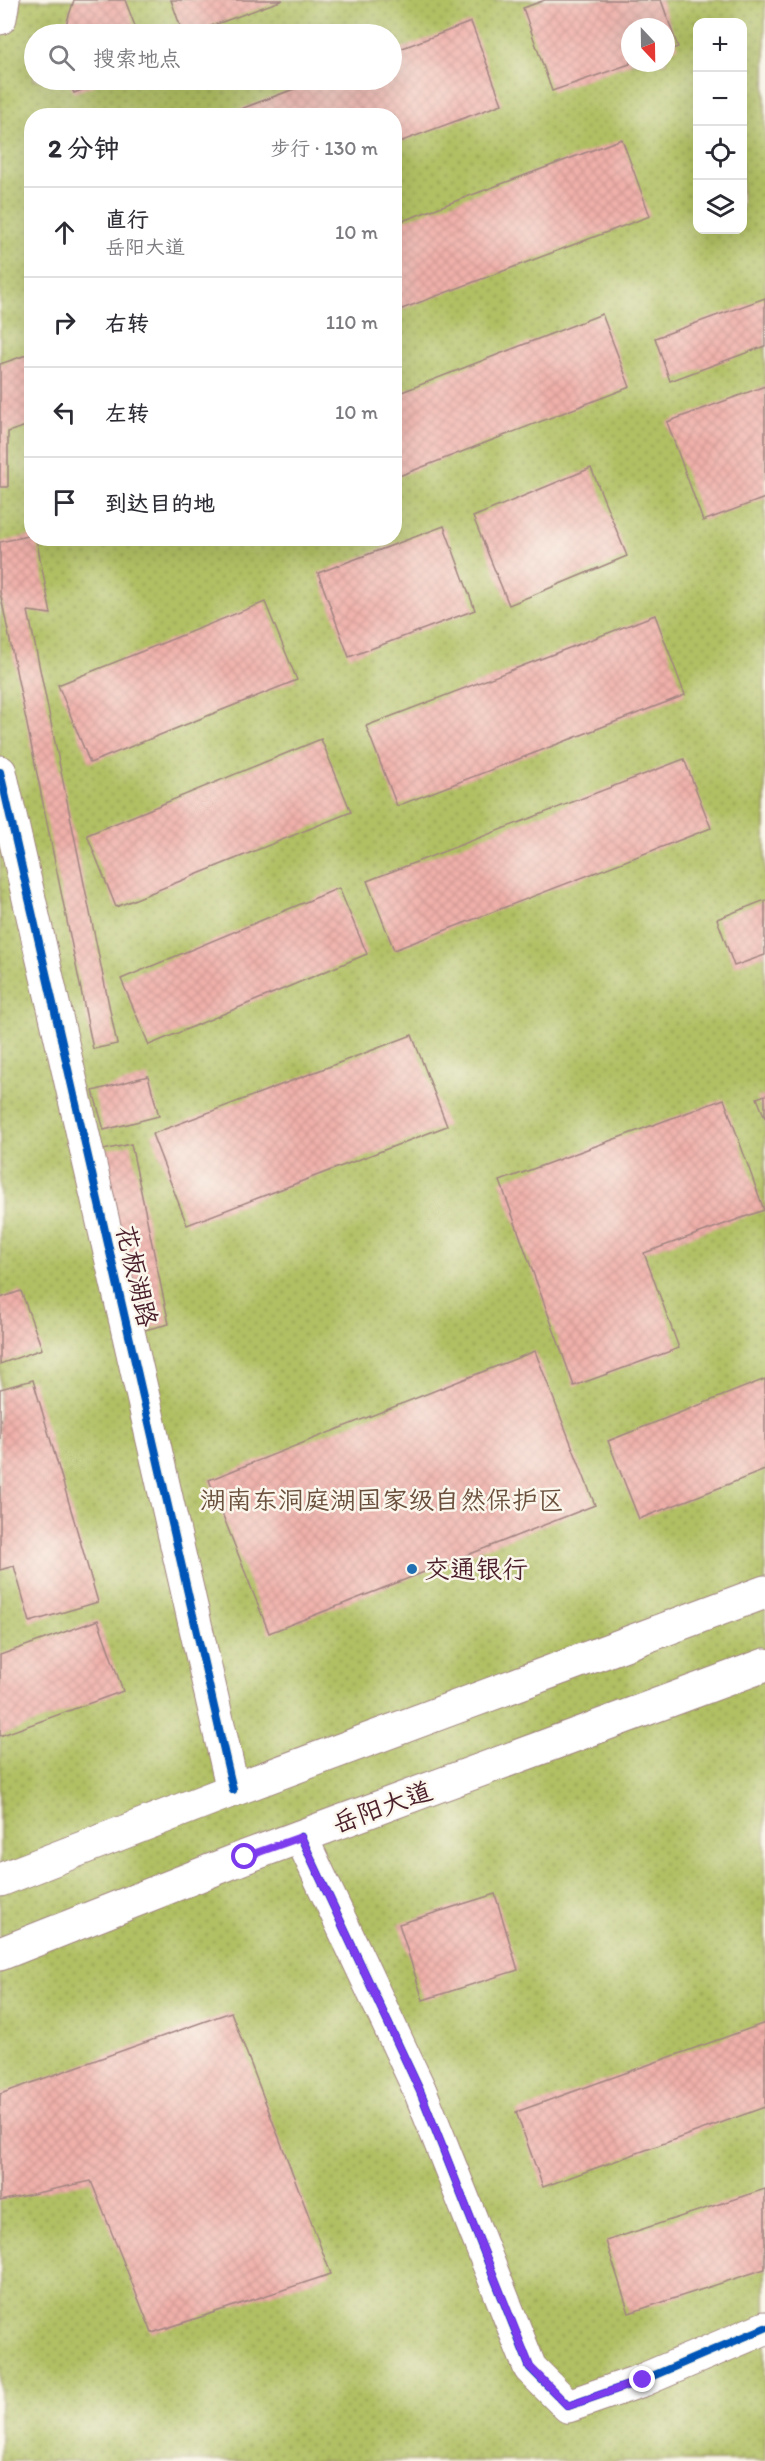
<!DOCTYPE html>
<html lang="zh">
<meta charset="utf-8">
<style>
:root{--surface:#fff;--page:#f7f7f7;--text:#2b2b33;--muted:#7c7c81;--line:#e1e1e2}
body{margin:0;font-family:Itim,"LXGW WenKai TC",sans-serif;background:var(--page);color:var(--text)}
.controls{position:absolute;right:18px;top:18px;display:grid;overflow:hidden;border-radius:12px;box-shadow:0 6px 24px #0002}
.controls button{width:54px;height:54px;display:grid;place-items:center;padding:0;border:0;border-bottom:2px solid var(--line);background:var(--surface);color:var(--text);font:30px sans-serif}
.compass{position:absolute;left:621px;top:18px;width:54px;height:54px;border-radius:50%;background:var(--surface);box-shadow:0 6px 24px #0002;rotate:158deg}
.stop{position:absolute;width:18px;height:18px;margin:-14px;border:4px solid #7c3aed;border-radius:50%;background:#fff}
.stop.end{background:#7c3aed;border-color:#fff;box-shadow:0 2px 6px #0008}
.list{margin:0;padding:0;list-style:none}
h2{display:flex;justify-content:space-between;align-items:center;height:78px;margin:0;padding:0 24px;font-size:26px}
h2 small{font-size:20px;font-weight:400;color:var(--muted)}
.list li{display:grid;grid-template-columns:39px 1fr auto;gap:18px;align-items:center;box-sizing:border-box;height:90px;padding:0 24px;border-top:2px solid var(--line)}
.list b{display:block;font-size:22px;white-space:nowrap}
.list p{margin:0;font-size:20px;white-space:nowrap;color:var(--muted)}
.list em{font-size:20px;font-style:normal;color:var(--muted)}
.icon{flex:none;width:33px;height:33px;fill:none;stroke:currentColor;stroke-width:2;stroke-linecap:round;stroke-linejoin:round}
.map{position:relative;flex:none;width:765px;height:2461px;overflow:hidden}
.search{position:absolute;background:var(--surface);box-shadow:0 6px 24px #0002;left:24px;top:24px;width:378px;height:66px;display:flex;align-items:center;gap:15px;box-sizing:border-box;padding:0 21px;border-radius:33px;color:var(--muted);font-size:22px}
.panel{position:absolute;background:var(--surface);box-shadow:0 6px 24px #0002;left:24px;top:108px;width:378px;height:438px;border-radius:24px}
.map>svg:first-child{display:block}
.park{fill:url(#park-dots);stroke:#7e7047;stroke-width:1.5;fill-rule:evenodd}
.building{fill:url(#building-cross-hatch)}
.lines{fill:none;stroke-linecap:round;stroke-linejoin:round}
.minor-casing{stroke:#a18481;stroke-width:35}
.tertiary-casing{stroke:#a18481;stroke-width:35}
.primary-casing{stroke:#a18481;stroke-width:35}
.minor{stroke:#fff;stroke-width:33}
.tertiary{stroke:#fff;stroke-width:33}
.primary{stroke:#fff;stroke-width:33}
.cycleway-casing{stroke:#fbf7ec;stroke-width:11}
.cycleway{stroke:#0057b8;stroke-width:8}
.route{stroke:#7c3aed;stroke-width:8}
.poi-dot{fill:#1f6fb2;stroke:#fbf7ec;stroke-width:2}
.labels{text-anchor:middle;stroke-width:5;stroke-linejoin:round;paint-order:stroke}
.street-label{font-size:26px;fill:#4a1f2b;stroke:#fbf7ec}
.park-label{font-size:26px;fill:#694f3c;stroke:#fbf7ec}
.poi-label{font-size:26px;fill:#4a1f2b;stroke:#fbf7ec;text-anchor:start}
</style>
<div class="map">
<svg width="765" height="2461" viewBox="0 0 765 2461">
<defs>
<pattern id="park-dots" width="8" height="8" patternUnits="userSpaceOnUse" patternTransform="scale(1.5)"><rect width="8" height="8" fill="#b1c063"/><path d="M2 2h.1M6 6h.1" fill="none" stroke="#929b52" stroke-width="1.8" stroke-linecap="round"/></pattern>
<pattern id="building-cross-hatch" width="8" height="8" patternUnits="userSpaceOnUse" patternTransform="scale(1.5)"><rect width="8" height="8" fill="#f0b0aa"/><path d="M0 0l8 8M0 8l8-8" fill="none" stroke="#cf9792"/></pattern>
</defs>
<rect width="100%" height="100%" fill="#fbf7ec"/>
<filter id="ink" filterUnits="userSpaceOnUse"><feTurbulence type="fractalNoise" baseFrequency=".0167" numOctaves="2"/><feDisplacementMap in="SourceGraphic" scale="12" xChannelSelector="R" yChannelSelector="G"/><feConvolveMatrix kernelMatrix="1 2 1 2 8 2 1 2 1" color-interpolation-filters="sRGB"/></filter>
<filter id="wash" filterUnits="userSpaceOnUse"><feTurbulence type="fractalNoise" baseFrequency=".008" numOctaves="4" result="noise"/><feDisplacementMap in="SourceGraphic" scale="24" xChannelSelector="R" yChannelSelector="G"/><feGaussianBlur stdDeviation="1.35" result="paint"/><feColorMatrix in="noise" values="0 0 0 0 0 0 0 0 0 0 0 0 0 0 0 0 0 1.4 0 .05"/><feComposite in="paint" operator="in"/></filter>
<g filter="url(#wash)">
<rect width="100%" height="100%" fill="#f8ead7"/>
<!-- park -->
<path class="park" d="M0 0H765V2461H0ZM698 22H742V230H698ZM630 27H666V63H630ZM34 34H392V80H34ZM32 116H394V538H32Z"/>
<g id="blocks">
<!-- building -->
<g class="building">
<polygon points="74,0 125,0 138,34 63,34"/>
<polygon points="171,0 283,0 189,34 183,34"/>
<polygon points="545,0 661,0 678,47 666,51 666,27 630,27 630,64 552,91 523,8"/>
<polygon points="471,22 502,104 394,144 394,116 222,116 318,80 392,80 392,52"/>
<polygon points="68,80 107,80 74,93"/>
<polygon points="622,139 650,216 394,312 394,224"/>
<polygon points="765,298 765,346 670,381 655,338"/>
<polygon points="602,314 630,387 394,478 394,395"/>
<polygon points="32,353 32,424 8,432 8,487 0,487 0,364"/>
<polygon points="765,386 765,498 703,521 667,422"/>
<polygon points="591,468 627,556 509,605 473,517"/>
<polygon points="444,526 475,610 349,657 318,573"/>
<polygon points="32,535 32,538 36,538 51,614 28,611 117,1044 93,1049 0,592 0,542"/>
<polygon points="265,602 297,680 90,763 58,685"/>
<polygon points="655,615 685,695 397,806 366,726"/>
<polygon points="321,739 351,812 116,907 87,835"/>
<polygon points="684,759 711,828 394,950 367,881"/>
<polygon points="339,888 367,954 149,1045 121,979"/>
<polygon points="765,900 765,955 734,966 717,919"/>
<polygon points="412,1035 447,1126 187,1225 152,1134"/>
<polygon points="148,1076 159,1116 104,1130 93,1091"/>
<polygon points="765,1095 765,1118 757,1098"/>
<polygon points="724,1099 764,1210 644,1253 679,1348 574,1386 500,1181"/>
<polygon points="131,1144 169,1324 132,1333 94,1152"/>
<polygon points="21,1291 42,1349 0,1364 0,1298"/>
<polygon points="535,1351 595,1505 269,1633 209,1480"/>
<polygon points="765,1379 765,1470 639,1519 608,1441"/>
<polygon points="33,1380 98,1602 30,1622 14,1566 0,1570 0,1389"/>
<polygon points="98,1620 123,1691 0,1736 0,1655"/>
<polygon points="495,1894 518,1970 423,2000 399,1924"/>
<polygon points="231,2012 331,2274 152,2333 91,2181 0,2201 0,2094"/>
<polygon points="765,2023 765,2107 543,2187 516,2112"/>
<polygon points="765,2189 765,2269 629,2313 606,2241"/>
</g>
</g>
</g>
<g filter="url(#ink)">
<use href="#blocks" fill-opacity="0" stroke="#a18481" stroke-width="1.5"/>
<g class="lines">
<defs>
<polyline id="minor" points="301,1837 420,2091 530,2368 568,2406 643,2380 765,2328"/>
<g id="tertiary">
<polyline points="0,18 3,0"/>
<polyline points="0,772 233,1790"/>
</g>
<g id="primary">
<polyline points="0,1880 233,1790 765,1592"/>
<polyline points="0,1954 245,1857 765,1665"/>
</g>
</defs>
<!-- minor casing -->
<use href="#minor" class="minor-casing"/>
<!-- tertiary casing -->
<use href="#tertiary" class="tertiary-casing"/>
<!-- primary casing -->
<use href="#primary" class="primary-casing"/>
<!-- minor -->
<use href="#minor" class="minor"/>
<!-- tertiary -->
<use href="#tertiary" class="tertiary"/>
<!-- primary -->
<use href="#primary" class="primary"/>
<defs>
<g id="cycleway">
<polyline points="0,772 233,1790"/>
<polyline points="301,1837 420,2091 530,2368 568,2406 643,2380 765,2328"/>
</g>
</defs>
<!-- cycleway casing -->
<use href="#cycleway" class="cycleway-casing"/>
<!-- cycleway -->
<use href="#cycleway" class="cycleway"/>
</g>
</g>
<g class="lines" filter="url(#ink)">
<!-- route -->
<polyline class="route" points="245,1857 301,1837 420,2091 530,2367 568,2406 643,2380"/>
</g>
<!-- markers -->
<circle class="poi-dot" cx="412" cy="1569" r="6"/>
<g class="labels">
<!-- street labels -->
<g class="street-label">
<text transform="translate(137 1276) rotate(77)" y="9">花板湖路</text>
<text transform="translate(382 1807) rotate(-20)" y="9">岳阳大道</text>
</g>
<!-- park labels -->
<g class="park-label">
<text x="382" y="1509">湖南东洞庭湖国家级自然保护区</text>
</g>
<!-- poi labels -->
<g class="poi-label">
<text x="424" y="1578">交通银行</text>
</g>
</g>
</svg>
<div class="controls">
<button>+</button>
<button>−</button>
<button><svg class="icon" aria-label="locate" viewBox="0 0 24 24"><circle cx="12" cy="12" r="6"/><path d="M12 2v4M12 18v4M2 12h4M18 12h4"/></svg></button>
<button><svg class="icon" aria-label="layers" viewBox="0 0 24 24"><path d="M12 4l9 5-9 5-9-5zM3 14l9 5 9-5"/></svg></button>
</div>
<svg class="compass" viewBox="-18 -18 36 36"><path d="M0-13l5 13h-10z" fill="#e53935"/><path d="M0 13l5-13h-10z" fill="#7c7c81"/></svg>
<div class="stop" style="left:245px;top:1857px"></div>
<div class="stop end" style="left:643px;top:2380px"></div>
<div class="search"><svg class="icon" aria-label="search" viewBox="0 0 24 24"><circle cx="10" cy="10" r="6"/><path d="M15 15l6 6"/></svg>搜索地点</div>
<section class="panel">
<h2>2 分钟<small>步行 · 130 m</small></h2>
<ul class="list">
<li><svg class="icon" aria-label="ahead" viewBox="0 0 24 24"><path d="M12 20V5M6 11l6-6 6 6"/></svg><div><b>直行</b><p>岳阳大道</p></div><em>10 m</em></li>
<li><svg class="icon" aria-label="right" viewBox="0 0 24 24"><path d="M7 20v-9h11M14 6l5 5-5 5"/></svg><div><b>右转</b></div><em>110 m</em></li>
<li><svg class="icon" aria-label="left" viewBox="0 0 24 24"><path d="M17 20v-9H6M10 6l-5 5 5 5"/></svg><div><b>左转</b></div><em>10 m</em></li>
<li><svg class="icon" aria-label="arrive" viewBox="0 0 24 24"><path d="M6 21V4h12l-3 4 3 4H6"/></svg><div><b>到达目的地</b></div></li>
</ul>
</section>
</div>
